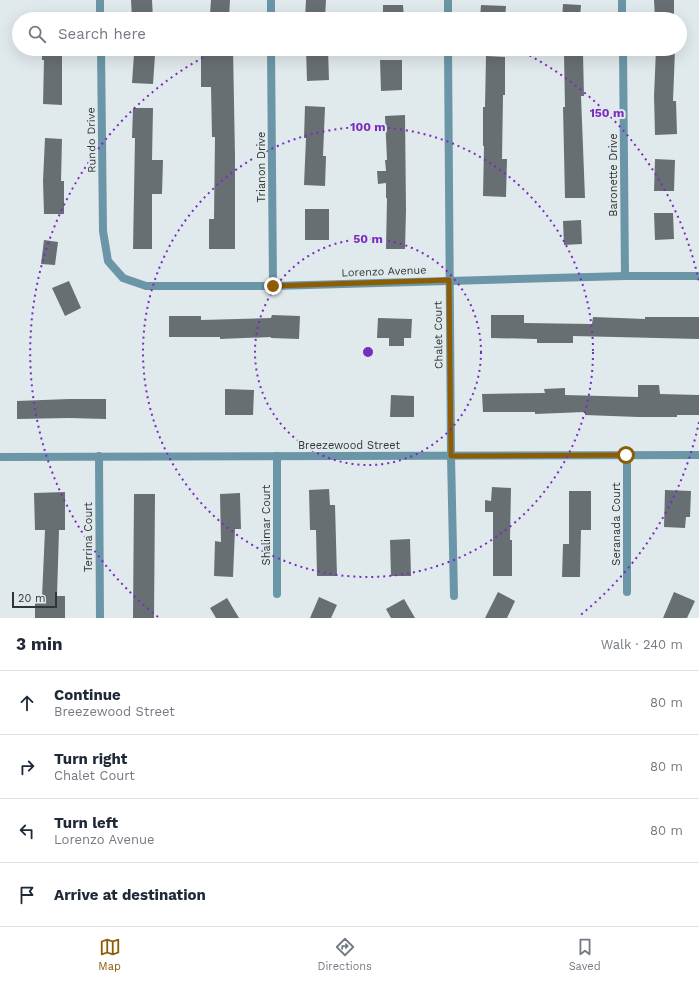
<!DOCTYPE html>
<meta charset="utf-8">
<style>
:root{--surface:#fff;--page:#f6f6f7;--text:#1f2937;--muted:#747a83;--line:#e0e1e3;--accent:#8d5c05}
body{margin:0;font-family:"Work Sans",sans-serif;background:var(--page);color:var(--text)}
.scale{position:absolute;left:12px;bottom:10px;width:45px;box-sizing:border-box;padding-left:4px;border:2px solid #313536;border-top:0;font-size:11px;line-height:14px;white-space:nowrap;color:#313536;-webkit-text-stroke:3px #e0e9ec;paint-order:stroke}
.stop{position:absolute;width:12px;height:12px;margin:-9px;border:3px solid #8d5c05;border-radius:50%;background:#fff}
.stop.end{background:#8d5c05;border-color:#fff;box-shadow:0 1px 4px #0008}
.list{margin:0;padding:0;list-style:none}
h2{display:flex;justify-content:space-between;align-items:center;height:52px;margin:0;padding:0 16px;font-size:17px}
h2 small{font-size:13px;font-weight:400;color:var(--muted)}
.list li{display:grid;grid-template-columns:26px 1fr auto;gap:12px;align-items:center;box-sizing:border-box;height:64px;padding:0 16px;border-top:1px solid var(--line)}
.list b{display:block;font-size:15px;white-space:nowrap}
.list p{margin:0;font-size:13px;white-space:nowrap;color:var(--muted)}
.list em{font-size:13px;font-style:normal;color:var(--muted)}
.icon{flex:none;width:22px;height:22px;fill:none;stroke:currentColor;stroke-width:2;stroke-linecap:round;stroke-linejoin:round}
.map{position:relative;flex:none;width:699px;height:618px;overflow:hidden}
.search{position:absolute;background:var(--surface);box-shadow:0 4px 16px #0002;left:12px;right:12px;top:12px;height:44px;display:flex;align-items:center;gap:10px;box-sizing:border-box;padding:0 14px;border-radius:22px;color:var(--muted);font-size:15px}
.sheet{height:308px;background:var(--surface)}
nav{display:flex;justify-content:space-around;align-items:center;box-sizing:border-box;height:56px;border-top:1px solid var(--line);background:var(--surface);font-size:11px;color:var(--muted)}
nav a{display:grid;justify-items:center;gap:2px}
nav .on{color:var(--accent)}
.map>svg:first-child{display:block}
.building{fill:#676f72}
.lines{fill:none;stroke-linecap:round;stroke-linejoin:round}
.minor{stroke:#6b96a7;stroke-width:8}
.route{stroke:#8d5c05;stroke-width:5}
.ring{fill:none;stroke:#7b2cbf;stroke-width:2;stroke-dasharray:2 4}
.labels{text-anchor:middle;stroke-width:4;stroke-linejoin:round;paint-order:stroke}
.street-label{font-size:11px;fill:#313536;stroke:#e0e9ec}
.centre{fill:#7b2cbf;stroke:#e0e9ec;stroke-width:2}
.ring-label{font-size:12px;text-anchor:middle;font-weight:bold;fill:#7b2cbf;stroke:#e0e9ec;stroke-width:4;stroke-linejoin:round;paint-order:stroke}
</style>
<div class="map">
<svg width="699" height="618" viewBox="0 0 699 618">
<rect width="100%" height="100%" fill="#e0e9ec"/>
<!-- building -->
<g class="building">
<polygon points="131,0 152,0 153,19 132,19"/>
<polygon points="211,0 230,0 229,19 213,19 213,14 210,14"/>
<polygon points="306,0 326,0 325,19 305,19"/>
<polygon points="654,0 674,0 674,19 655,19"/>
<polygon points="563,4 581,5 580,19 562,19"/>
<polygon points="383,5 403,5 404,19 383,19"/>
<polygon points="481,5 506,6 505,19 480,18"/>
<polygon points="42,49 62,49 62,105 43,104 44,60 42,60"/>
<polygon points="213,49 233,49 235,156 235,249 209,249 209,219 214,219 215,137 212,137 211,87 201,87 201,56 213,56"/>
<polygon points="306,49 328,49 329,80 307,81"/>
<polygon points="656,49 675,49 673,101 676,101 677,134 655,135 654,96"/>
<polygon points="134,54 155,55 153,84 132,83"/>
<polygon points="564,54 583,54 584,96 581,96 585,198 565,198 563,107 565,107"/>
<polygon points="486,56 505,57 505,95 503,95 502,159 507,159 506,197 483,196 484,146 483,146 483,107 485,107"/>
<polygon points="380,60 402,60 402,90 381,91"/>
<polygon points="305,106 325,107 323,156 326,156 325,186 304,185 306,138 304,138"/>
<polygon points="133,108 153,108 152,160 163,160 162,194 152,194 152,249 133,249 135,138 132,138"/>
<polygon points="405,115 406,210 405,249 386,249 387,198 386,198 386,183 378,184 377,171 386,171 385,160 387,160 385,116"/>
<polygon points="45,138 62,139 61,181 64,181 64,214 44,214 43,181"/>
<polygon points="655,159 675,160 674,191 654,191"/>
<rect x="305" y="209" width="24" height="31"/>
<polygon points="654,213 673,213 674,239 655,240"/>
<polygon points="581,220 582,244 564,245 563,221"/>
<polygon points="44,240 58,242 55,265 41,264"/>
<polygon points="69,281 81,308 65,316 52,288"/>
<polygon points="272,315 300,316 299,339 271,338 271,337 220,339 220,337 169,337 169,316 201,316 201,320 271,318"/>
<polygon points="491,315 524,315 524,323 592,324 593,317 645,319 645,317 699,317 699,339 573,336 573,343 537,343 537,339 491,338"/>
<polygon points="378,318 412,319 411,338 404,338 404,346 389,346 389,338 377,338"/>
<polygon points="638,385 659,385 660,394 699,395 699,415 677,415 677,417 638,417 585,415 585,412 535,414 535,412 483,412 482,394 545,393 544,389 565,388 565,395 638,397"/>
<polygon points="225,389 254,390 253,415 225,415"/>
<polygon points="391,395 414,396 414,417 390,417"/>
<polygon points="69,399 106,399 106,419 69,418 17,419 17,401"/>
<polygon points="492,487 511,488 510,540 512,540 512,576 493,576 493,512 485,512 485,500 491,501"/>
<polygon points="329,489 330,505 335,505 337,576 317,576 316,530 310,530 309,490"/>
<polygon points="665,490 691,491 690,517 686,517 685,528 664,527"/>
<polygon points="569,491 591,491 591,530 581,530 580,577 562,577 563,544 569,544"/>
<polygon points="65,492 65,530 59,530 57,596 65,596 65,618 35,618 35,597 42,597 45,530 35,530 34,493"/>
<polygon points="240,493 241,529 235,529 233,577 214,576 215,541 221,542 220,494"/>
<polygon points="134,494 155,494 154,618 133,618"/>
<polygon points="410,539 411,576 391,576 390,540"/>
<polygon points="498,592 515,601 507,618 485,618"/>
<polygon points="674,592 695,601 687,618 663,618"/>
<polygon points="319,597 337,605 331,618 310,618"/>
<polygon points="227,598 239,618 216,618 210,608"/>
<polygon points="404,599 415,618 391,618 386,609"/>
</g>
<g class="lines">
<!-- minor -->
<g class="minor">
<polyline points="100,0 100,19"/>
<polyline points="271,0 271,19"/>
<polyline points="448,0 448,19"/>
<polyline points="622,0 622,19"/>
<polyline points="101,49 103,231 108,261 123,278 146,286 273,286 625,276 699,276"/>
<polyline points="271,49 273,286"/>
<polyline points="448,49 451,456 454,596"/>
<polyline points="623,49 625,276"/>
<polyline points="627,455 627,592"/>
<polyline points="99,456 100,618"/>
<polyline points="277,456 277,594"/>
<polyline points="0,457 699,455"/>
</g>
</g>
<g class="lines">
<!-- route -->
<polyline class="route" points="273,286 449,280 451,456 626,455"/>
</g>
<!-- distance rings -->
<g class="ring">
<circle cx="368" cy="352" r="113"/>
<circle cx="368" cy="352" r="225"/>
<path d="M699 422A338 338 0 0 1 578 617M158 617A338 338 0 0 1 217 50M312 19A338 338 0 0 1 424 19M519 50A338 338 0 0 1 699 282"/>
</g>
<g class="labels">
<!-- street labels -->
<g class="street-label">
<text transform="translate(91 140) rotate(-91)" y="4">Rundo Drive</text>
<text transform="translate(261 167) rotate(-90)" y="4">Trianon Drive</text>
<text transform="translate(613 175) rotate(-90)" y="4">Baronette Drive</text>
<text transform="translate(384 271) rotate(-2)" y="4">Lorenzo Avenue</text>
<text transform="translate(438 335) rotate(-91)" y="4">Chalet Court</text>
<text x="349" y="449">Breezewood Street</text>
<text transform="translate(616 524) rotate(-90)" y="4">Seranada Court</text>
<text transform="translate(266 525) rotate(-90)" y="4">Shalimar Court</text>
<text transform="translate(88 537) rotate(-90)" y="4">Terrina Court</text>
</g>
</g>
<circle cx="368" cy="352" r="6" class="centre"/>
<g class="ring-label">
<text x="607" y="117">150 m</text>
<text x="368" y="131">100 m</text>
<text x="368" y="243">50 m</text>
</g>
</svg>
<div class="scale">20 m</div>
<div class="stop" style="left:626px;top:455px"></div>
<div class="stop end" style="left:273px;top:286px"></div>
<div class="search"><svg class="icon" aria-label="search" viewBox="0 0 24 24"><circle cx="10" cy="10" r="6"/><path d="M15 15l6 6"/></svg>Search here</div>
</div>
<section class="sheet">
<h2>3 min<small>Walk · 240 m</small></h2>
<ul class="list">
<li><svg class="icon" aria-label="ahead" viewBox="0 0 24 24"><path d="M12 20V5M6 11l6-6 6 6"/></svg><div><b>Continue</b><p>Breezewood Street</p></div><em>80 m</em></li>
<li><svg class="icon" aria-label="right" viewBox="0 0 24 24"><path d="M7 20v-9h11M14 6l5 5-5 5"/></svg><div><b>Turn right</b><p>Chalet Court</p></div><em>80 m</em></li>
<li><svg class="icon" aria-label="left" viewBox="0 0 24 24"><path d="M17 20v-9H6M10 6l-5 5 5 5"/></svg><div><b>Turn left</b><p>Lorenzo Avenue</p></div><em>80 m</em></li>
<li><svg class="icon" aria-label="arrive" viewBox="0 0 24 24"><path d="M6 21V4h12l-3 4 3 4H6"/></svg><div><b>Arrive at destination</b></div></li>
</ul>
</section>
<nav>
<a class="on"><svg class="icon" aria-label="map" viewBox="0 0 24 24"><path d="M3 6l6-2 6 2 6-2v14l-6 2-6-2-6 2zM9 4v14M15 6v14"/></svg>Map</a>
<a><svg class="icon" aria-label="directions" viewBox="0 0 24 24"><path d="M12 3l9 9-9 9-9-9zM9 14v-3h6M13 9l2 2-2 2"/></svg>Directions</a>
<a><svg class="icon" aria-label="saved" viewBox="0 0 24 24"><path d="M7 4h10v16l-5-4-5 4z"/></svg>Saved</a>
</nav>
